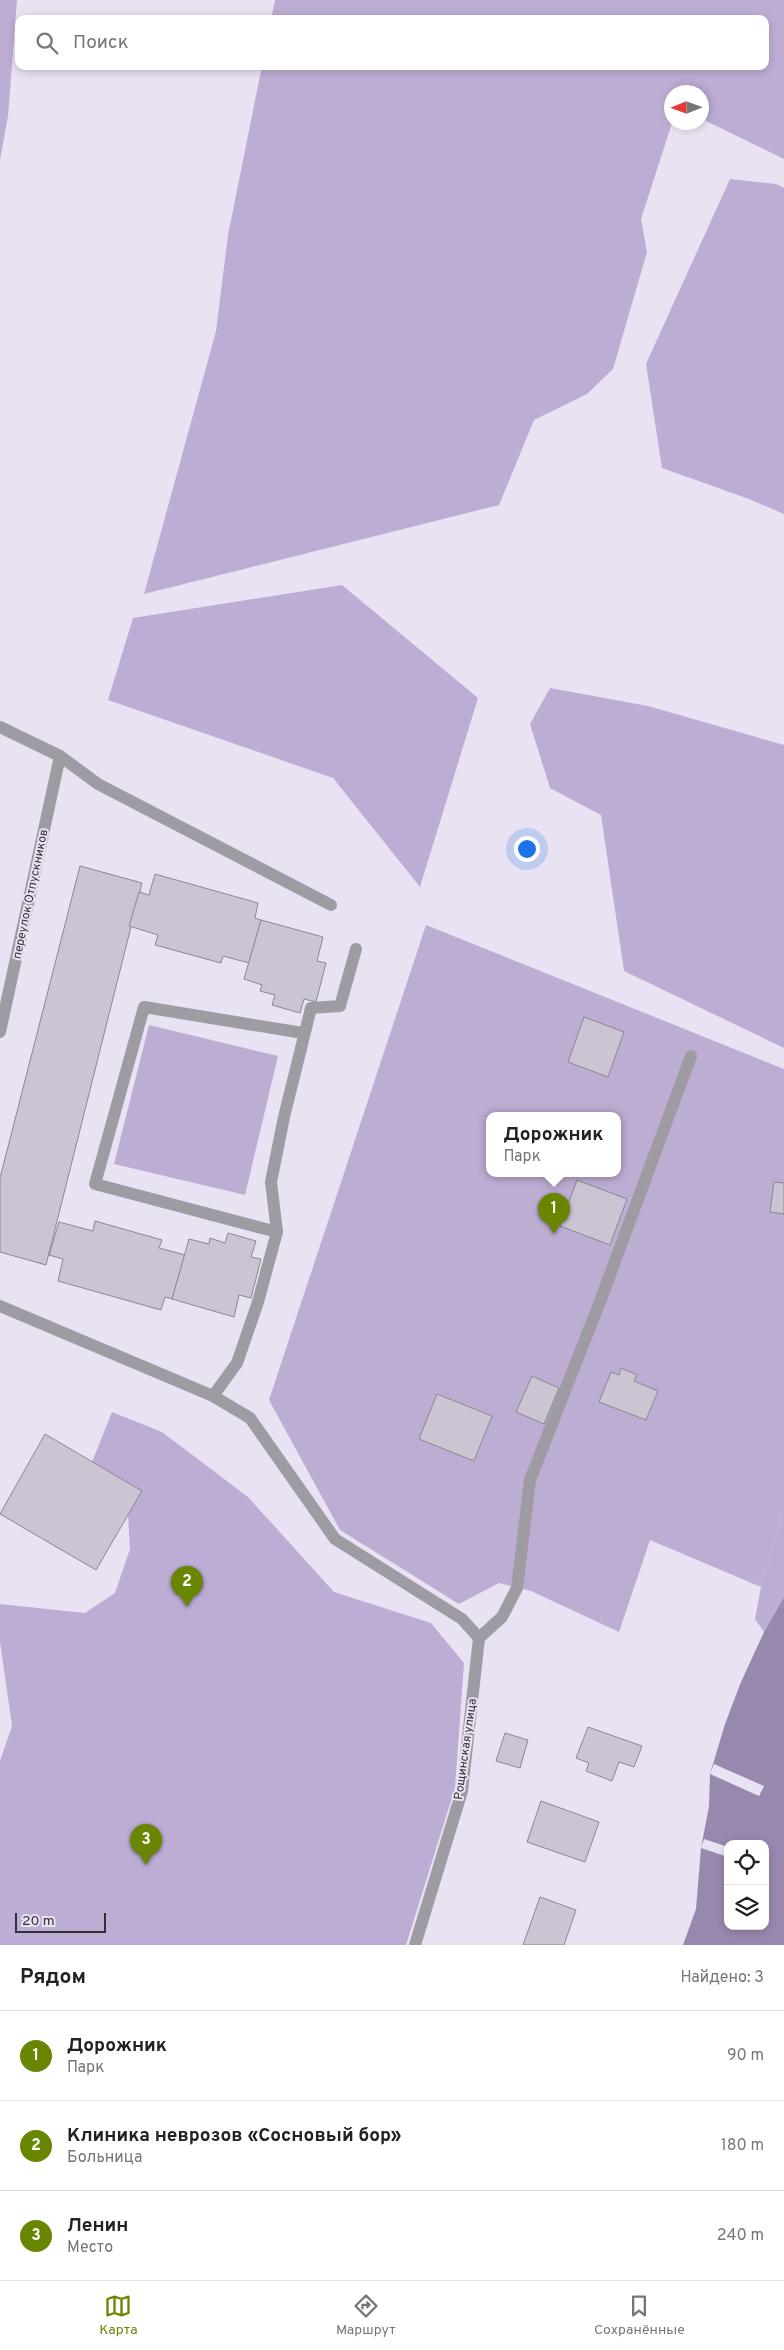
<!DOCTYPE html>
<html lang="ru">
<meta charset="utf-8">
<style>
:root{--surface:#fff;--page:#f2f2f2;--text:#222;--muted:#767676;--line:#e0e0e0;--accent:#688600}
body{margin:0;font-family:Overpass,sans-serif;background:var(--page);color:var(--text)}
.controls{position:absolute;right:15px;bottom:15px;display:grid;overflow:hidden;border-radius:10px;box-shadow:0 2px 8px #0003}
.controls button{width:45px;height:45px;display:grid;place-items:center;padding:0;border:0;border-bottom:1px solid var(--line);background:var(--surface);color:var(--text);font:25px sans-serif}
.compass{position:absolute;left:664px;top:85px;width:45px;height:45px;border-radius:50%;background:var(--surface);box-shadow:0 2px 8px #0003;rotate:269deg}
.scale{position:absolute;left:15px;bottom:12px;width:91px;box-sizing:border-box;padding-left:5px;border:2px solid #333036;border-top:0;font-size:14px;line-height:18px;white-space:nowrap;color:#333036;-webkit-text-stroke:4px #e9e2f2;paint-order:stroke}
.you{position:absolute;left:526px;top:848px;width:18px;height:18px;margin:-12px;border:4px solid #fff;border-radius:50%;background:#1a73e8;box-shadow:0 0 0 8px #1a73e833}
.badge{display:grid;place-items:center;width:32px;height:32px;border-radius:50%;background:var(--accent);color:#fff;font-size:16px;font-weight:700}
.pin{position:absolute;translate:-50% -41px;filter:drop-shadow(0 1px 2px #0008)}
.pin::after{content:'';position:absolute;top:26px;width:18px;height:15px;background:inherit;clip-path:polygon(0 0,100% 0,50% 100%)}
.popup{position:absolute;left:486px;top:1112px;width:135px;height:65px;box-sizing:border-box;display:grid;place-content:center;border-radius:10px;background:var(--surface);filter:drop-shadow(0 1px 4px #0005);font-size:16px;white-space:nowrap;color:var(--muted)}
.popup b{font-size:19px;color:var(--text)}
.popup::after{content:'';position:absolute;left:50%;top:100%;margin-left:-10px;border:10px solid transparent;border-top-color:var(--surface)}
.list{margin:0;padding:0;list-style:none}
h2{display:flex;justify-content:space-between;align-items:center;height:65px;margin:0;padding:0 20px;font-size:21px}
h2 small{font-size:16px;font-weight:400;color:var(--muted)}
.list li{display:grid;grid-template-columns:32px 1fr auto;gap:15px;align-items:center;box-sizing:border-box;height:90px;padding:0 20px;border-top:1px solid var(--line)}
.list b{display:block;font-size:19px;white-space:nowrap}
.list p{margin:0;font-size:16px;white-space:nowrap;color:var(--muted)}
.list em{font-size:16px;font-style:normal;color:var(--muted)}
.icon{flex:none;width:28px;height:28px;fill:none;stroke:currentColor;stroke-width:2;stroke-linecap:round;stroke-linejoin:round}
.map{position:relative;flex:none;width:784px;height:1945px;overflow:hidden}
.search{position:absolute;background:var(--surface);box-shadow:0 2px 8px #0003;left:15px;right:15px;top:15px;height:55px;display:flex;align-items:center;gap:12px;box-sizing:border-box;padding:0 18px;border-radius:10px;color:var(--muted);font-size:19px}
.sheet{height:335px;background:var(--surface)}
nav{display:flex;justify-content:space-around;align-items:center;box-sizing:border-box;height:70px;border-top:1px solid var(--line);background:var(--surface);font-size:14px;color:var(--muted)}
nav a{display:grid;justify-items:center;gap:2px}
nav .on{color:var(--accent)}
.map>svg:first-child{display:block}
.green{fill:#bdadd3;fill-rule:evenodd}
.forest{fill:#bdadd5}
.water{fill:#9888ae;fill-rule:evenodd}
.pier{fill:#e9e2f2}
.building{fill:#cac4d3;stroke:#8c8694}
.lines{fill:none;stroke-linecap:round;stroke-linejoin:round}
.minor{stroke:#9e9ca2;stroke-width:12}
.labels{text-anchor:middle;stroke-width:4;stroke-linejoin:round;paint-order:stroke}
.street-label{font-size:12px;fill:#333036;stroke:#e9e2f2}
</style>
<div class="map">
<svg width="784" height="1945" viewBox="0 0 784 1945">
<rect width="100%" height="100%" fill="#e9e2f2"/>
<!-- green -->
<g class="green">
<path d="M426 925 784 1069V1506L761 1587 650 1540 619 1632 531 1591 499 1583 459 1604 340 1530 269 1400ZM490 1115H618V1173H490Z"/>
<polygon points="149,1025 278,1056 245,1195 114,1164"/>
</g>
<!-- forest -->
<g class="forest">
<polygon points="0,0 17,0 8,116 0,160"/>
<polygon points="275,0 784,0 784,159 702,119 702,92 672,92 672,123 641,219 647,252 613,369 587,394 534,420 499,505 144,594 216,331 228,235 262,66 765,66 765,19 271,19"/>
<polygon points="730,179 776,184 784,188 784,514 749,499 662,468 646,364"/>
<polygon points="342,585 478,698 420,887 333,778 108,700 133,618"/>
<polygon points="550,688 648,706 784,745 784,1048 624,971 601,815 550,788 530,724"/>
<polygon points="112,1412 162,1432 248,1497 334,1592 431,1623 464,1663 455,1788 406,1945 0,1945 0,1761 12,1726 0,1642 0,1604 85,1613 115,1593 130,1549 128,1515 92,1462"/>
<polygon points="784,1506 784,1597 764,1632 755,1619 761,1587"/>
</g>
<!-- water -->
<path class="water" d="M784 1597V1945H683L696 1909 701 1848 709 1806 710 1774 725 1724 741 1682 764 1632ZM728 1844H765V1926H728Z"/>
<!-- pier -->
<g class="pier">
<polygon points="714,1764 764,1786 759,1796 710,1774"/>
<polygon points="704,1839 728,1847 728,1857 701,1848"/>
</g>
<!-- building -->
<g class="building">
<polygon points="80,866 142,883 46,1265 0,1252 0,1178"/>
<polygon points="155,874 258,903 255,918 261,920 249,963 223,956 221,963 155,945 158,935 129,926 139,892 149,895"/>
<polygon points="261,920 323,937 317,961 326,963 316,1002 304,999 300,1013 272,1005 275,995 260,991 262,985 244,979"/>
<polygon points="584,1017 624,1032 608,1077 568,1062"/>
<polygon points="577,1180 627,1199 610,1245 560,1226"/>
<polygon points="774,1182 784,1183 784,1214 770,1212"/>
<polygon points="95,1221 162,1240 159,1248 185,1255 172,1299 165,1297 161,1310 58,1281 63,1259 49,1255 59,1222 93,1231"/>
<polygon points="228,1233 256,1241 251,1257 261,1259 251,1298 239,1295 234,1317 172,1299 189,1239 209,1244 210,1238 225,1243"/>
<polygon points="621,1368 637,1375 634,1381 658,1391 646,1420 599,1402 611,1372 619,1375"/>
<polygon points="532,1376 559,1388 544,1424 516,1412"/>
<polygon points="437,1394 492,1416 474,1461 419,1439"/>
<polygon points="45,1434 142,1491 96,1570 0,1514"/>
<polygon points="588,1727 642,1746 634,1767 619,1762 612,1781 586,1771 589,1763 576,1758"/>
<polygon points="505,1733 528,1740 520,1768 496,1761"/>
<polygon points="541,1801 599,1822 585,1862 527,1842"/>
<polygon points="540,1897 576,1910 564,1945 523,1945"/>
</g>
<g class="lines">
<!-- minor -->
<g class="minor">
<polyline points="0,727 60,756 98,784 331,905"/>
<polyline points="0,1032 60,756"/>
<polyline points="277,1232 95,1184 144,1007 303,1033"/>
<polyline points="0,1306 213,1396 250,1418 335,1539 462,1619 479,1638"/>
<polyline points="213,1396 237,1363 258,1302 277,1232 271,1182 284,1117 311,1008 340,1006 356,949"/>
<polyline points="479,1638 502,1617 517,1588 530,1480 601,1299 691,1056"/>
<polyline points="415,1945 462,1791 479,1638"/>
</g>
</g>
<g class="labels">
<!-- street labels -->
<g class="street-label">
<text transform="translate(30 894) rotate(-78)" y="4">переулок Отпускников</text>
<text transform="translate(465 1749) rotate(-82)" y="4">Рощинская улица</text>
</g>
</g>
</svg>
<div class="controls">
<button><svg class="icon" aria-label="locate" viewBox="0 0 24 24"><circle cx="12" cy="12" r="6"/><path d="M12 2v4M12 18v4M2 12h4M18 12h4"/></svg></button>
<button><svg class="icon" aria-label="layers" viewBox="0 0 24 24"><path d="M12 4l9 5-9 5-9-5zM3 14l9 5 9-5"/></svg></button>
</div>
<svg class="compass" viewBox="-18 -18 36 36"><path d="M0-13l5 13h-10z" fill="#e53935"/><path d="M0 13l5-13h-10z" fill="#767676"/></svg>
<div class="scale">20 m</div>
<div class="you"></div>
<div class="pin badge" style="left:554px;top:1234px">1</div>
<div class="popup"><b>Дорожник</b>Парк</div>
<div class="pin badge" style="left:187px;top:1607px">2</div>
<div class="pin badge" style="left:146px;top:1865px">3</div>
<div class="search"><svg class="icon" aria-label="search" viewBox="0 0 24 24"><circle cx="10" cy="10" r="6"/><path d="M15 15l6 6"/></svg>Поиск</div>
</div>
<section class="sheet">
<h2>Рядом<small>Найдено: 3</small></h2>
<ul class="list">
<li><span class="badge">1</span><div><b>Дорожник</b><p>Парк</p></div><em>90 m</em></li>
<li><span class="badge">2</span><div><b>Клиника неврозов «Сосновый бор»</b><p>Больница</p></div><em>180 m</em></li>
<li><span class="badge">3</span><div><b>Ленин</b><p>Место</p></div><em>240 m</em></li>
</ul>
</section>
<nav>
<a class="on"><svg class="icon" aria-label="map" viewBox="0 0 24 24"><path d="M3 6l6-2 6 2 6-2v14l-6 2-6-2-6 2zM9 4v14M15 6v14"/></svg>Карта</a>
<a><svg class="icon" aria-label="directions" viewBox="0 0 24 24"><path d="M12 3l9 9-9 9-9-9zM9 14v-3h6M13 9l2 2-2 2"/></svg>Маршрут</a>
<a><svg class="icon" aria-label="saved" viewBox="0 0 24 24"><path d="M7 4h10v16l-5-4-5 4z"/></svg>Сохранённые</a>
</nav>
